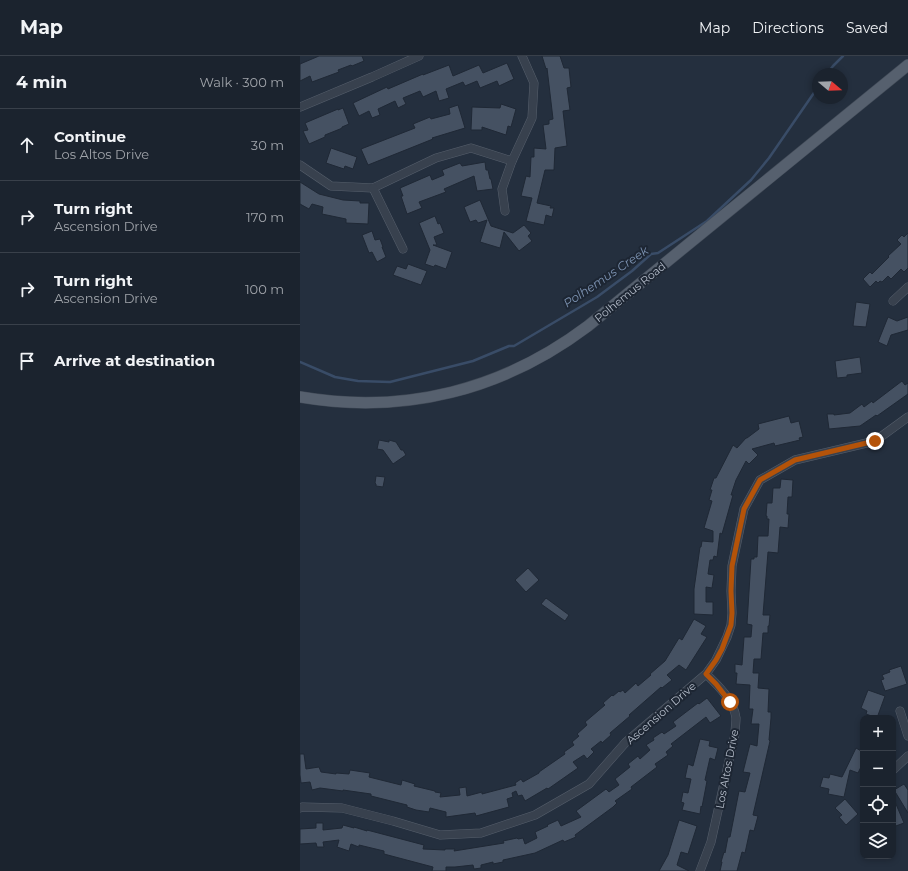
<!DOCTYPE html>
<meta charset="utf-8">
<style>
:root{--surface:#1b232e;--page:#242b36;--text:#f1f3f6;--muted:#a0a4aa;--line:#39404a}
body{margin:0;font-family:Montserrat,sans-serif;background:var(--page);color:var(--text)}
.controls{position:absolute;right:12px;bottom:12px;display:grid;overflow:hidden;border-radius:8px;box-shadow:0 2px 6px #0003}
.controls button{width:36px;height:36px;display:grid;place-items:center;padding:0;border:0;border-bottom:1px solid var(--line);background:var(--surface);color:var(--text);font:20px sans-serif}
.compass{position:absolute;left:512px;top:12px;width:36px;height:36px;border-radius:50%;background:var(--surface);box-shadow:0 2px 6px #0003;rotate:109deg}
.stop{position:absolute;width:12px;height:12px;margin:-9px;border:3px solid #b45309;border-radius:50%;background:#fff}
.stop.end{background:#b45309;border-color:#fff;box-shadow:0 1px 4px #0008}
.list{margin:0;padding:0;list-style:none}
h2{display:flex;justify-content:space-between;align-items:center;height:52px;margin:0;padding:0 16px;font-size:17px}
h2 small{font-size:13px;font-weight:400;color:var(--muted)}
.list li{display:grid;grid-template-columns:26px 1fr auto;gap:12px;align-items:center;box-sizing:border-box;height:72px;padding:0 16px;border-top:1px solid var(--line)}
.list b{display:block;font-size:15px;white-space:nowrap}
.list p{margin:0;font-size:13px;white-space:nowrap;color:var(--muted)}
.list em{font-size:13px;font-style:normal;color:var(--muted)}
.icon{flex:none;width:22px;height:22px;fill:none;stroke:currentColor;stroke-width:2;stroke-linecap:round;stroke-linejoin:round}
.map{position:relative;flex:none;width:608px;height:815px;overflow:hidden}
header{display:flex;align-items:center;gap:24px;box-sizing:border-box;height:56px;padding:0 20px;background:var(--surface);border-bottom:1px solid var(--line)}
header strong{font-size:19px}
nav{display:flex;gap:22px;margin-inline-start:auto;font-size:14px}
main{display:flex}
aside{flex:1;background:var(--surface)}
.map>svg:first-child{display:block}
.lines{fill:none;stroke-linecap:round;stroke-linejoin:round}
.stream{stroke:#394c67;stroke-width:2.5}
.building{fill:#455162;stroke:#1f2835}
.minor-casing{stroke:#565f6c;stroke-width:9}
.major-casing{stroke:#414a57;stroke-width:12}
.minor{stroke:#38414e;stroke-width:8}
.major{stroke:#56606e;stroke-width:11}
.route{stroke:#b45309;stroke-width:5}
.labels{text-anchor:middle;stroke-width:4;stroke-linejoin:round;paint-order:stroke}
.street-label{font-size:11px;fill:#b4bcc9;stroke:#1d2633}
.water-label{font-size:12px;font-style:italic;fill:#7c92b1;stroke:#1d2633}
</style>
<header>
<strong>Map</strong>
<nav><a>Map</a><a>Directions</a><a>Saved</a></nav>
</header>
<main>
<aside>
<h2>4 min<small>Walk · 300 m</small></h2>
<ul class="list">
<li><svg class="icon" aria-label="ahead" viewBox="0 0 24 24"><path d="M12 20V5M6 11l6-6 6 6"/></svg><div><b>Continue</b><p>Los Altos Drive</p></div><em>30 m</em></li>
<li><svg class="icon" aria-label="right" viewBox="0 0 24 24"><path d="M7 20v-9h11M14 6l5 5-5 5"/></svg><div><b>Turn right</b><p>Ascension Drive</p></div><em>170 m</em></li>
<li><svg class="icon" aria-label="right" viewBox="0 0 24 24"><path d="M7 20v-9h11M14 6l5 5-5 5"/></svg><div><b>Turn right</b><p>Ascension Drive</p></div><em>100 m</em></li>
<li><svg class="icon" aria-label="arrive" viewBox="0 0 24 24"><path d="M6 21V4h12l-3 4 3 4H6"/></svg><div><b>Arrive at destination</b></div></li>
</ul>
</aside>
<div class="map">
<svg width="608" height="815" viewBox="0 0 608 815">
<rect width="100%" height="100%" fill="#242f3e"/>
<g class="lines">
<!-- stream -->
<g class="stream">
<polyline points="527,18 533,10 543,0"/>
<polyline points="0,306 35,321 58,325 90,326 173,305 209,290 214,290 297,241 332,215 351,198 358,197 407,165 451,124 469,102 518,31"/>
</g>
</g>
<!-- building -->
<g class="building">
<polygon points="19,0 62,0 64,5 52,10 51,9 38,14 39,16 12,26 10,20 0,25 0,8"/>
<polygon points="242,0 260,0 264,12 269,12 271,31 267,32 270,54 263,55 267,90 255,92 254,114 245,114 237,147 251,150 250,152 254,152 252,161 246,159 244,169 226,165 232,142 221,140 226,120 230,121 231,101 234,101 234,92 246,93 243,69 249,68 249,64 253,63 247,12 246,13"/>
<polygon points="207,7 214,23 199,30 197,25 180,32 177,25 165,30 163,26 146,33 149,42 139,45 136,35 123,41 120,35 103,42 106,48 98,52 95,45 78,53 80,59 72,62 69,55 59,60 53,47 87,31 88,33 123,18 123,19 149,9 153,20 179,9 183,17"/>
<polygon points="201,48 216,53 211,71 208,70 206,79 182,71 182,74 171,74 172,51 200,52"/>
<polygon points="158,49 165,72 132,82 133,83 68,109 61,93 115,72 113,68 130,61 131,63 150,58 149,52"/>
<polygon points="43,52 49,68 42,71 42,72 40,73 25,79 25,81 9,88 3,75 8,74 5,67 38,53 38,54"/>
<polygon points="31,92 57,101 53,113 45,110 44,113 26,107"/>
<polygon points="185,106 186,114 188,114 190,123 191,123 193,133 177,135 174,120 144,133 146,136 119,146 122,152 107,158 101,140 103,140 100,132 130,119 132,124 144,119 142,114 160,107 162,110"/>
<polygon points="0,126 19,138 43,144 60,145 60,147 69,147 68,168 46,167 46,163 22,158 23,151 12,148 9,153 0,148"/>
<polygon points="180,144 191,170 213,177 224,169 231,177 228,180 232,185 219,195 204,176 200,192 180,186 187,164 178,167 176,164 170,166 164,151"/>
<polygon points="135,160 138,168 140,167 144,177 134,181 137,189 133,189 152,196 146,213 135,209 134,211 125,208 130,194 119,167"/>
<polygon points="72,175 75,184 80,183 83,191 82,191 86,201 77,206 72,196 69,197 62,179"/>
<polygon points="608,177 608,212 604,216 601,213 591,223 588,220 582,226 580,225 578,227 576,225 570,231 563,223 570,216 572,218 589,201 588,200 601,188 597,184 602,179 604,181"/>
<polygon points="108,208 127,215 121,229 93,219 97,210 106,213"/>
<polygon points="556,246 570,248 566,271 553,270"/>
<polygon points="588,261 597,265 608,261 608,274 591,279 587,290 578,286"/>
<polygon points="560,301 562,317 547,319 547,321 537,322 535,305"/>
<polygon points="602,325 605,329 608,327 608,338 577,360 576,359 560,370 529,373 527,358 534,358 534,359 550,357 562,348 564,351 572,345 573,347"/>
<polygon points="489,360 491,367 499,365 503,381 499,382 500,384 475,390 474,387 452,393 458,399 449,408 446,405 436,424 431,439 433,439 422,478 420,477 417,501 414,500 413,504 410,504 408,518 414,519 412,532 406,531 406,546 413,546 413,559 394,558 394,533 400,491 401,491 402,485 413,486 413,475 404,472 412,445 409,444 412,434 410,434 414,422 416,422 433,389 437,392 446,382 447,382 459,373 458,368"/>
<polygon points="79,384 89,386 89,384 96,386 101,394 103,394 106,399 93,408 83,394 77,393"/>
<polygon points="76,420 85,421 83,431 76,430 76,428 75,427"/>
<polygon points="481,423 493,424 492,441 488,441 487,458 489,458 488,472 480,471 478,497 468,496 463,559 470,559 469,570 468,570 468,577 463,577 461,603 454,603 453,617 459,617 458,632 469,633 468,656 471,656 471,662 469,684 470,685 453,759 458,760 454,775 450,774 445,797 442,796 437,815 420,815 422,806 421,806 424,796 425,797 428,781 430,781 439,735 445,736 450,717 443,716 450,688 457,690 459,668 451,668 453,653 449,653 450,629 436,628 437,617 435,617 435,608 442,609 444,581 451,581 452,569 447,568 451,503 454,503 454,501 457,501 458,480 468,480 469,463 467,463 467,460 466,460 467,447 472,447 473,432 480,432"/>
<polygon points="228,512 239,524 226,536 215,524"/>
<polygon points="246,542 269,559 265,565 241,548"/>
<polygon points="394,563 406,570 401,578 407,581 386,614 379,609 367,619 372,624 362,632 361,631 329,659 330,660 310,677 311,679 302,687 301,685 291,693 294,696 287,703 284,699 273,706 278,712 248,733 247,732 225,745 222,739 218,740 216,735 212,737 213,741 207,743 209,751 176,760 175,757 146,761 146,756 130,752 129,756 116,754 107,751 107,749 71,740 71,738 43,734 43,735 20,732 12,734 10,726 1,727 0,719 0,698 4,698 6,713 19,711 21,716 36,718 36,717 49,718 50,714 70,717 69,721 101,729 102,724 115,728 114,730 135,735 135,736 141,737 140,741 160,739 159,732 166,731 167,740 182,736 182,738 216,729 215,727 221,723 223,726 239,717 239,716 265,698 264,696 274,689 272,686 279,680 277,678 287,669 285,666 305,649 303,647 312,639 313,640 319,635 320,636 323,634 325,637 336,627 338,630 351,619 350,618 365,605 379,582 382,584"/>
<polygon points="601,610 607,628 585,635 581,624 584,623 582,619 590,616 589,614"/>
<polygon points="568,634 585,640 577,662 566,658 567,655 561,652"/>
<polygon points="407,642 421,660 410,667 406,661 371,688 373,690 366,696 368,699 355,708 357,711 331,731 332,733 315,745 317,747 313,751 275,779 276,781 264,786 263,784 235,797 203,804 203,806 193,808 193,806 181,809 181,812 174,813 173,809 155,811 146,811 146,815 132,815 133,811 84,798 84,795 59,789 59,791 51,788 49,795 37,791 39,784 23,786 24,791 17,791 16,787 0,788 0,773 16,772 16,767 23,767 23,774 42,772 43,769 54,772 54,771 67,775 67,774 124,789 123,793 145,794 145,793 155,793 154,795 204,787 203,785 217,782 218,783 223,782 225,788 237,782 235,776 248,770 247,769 258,764 261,770 281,761 276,755 306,733 309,736 319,729 315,723 330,711 328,708 338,700 340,703 350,694 346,689 354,684 353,682 362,676 364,678 376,670 373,666 398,647 399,648"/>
<polygon points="400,683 410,685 409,690 418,692 415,704 410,702 405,724 407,725 402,751 401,750 400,758 382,754 384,747 381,746 383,736 388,737 391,723 385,722 388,708 393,710"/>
<polygon points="556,692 563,696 563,707 558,717 550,714 544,741 528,738 529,733 520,731 523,721 529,722 530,718 542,721"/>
<polygon points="604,728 608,734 608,757 594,734"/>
<polygon points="593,741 604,767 593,771"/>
<polygon points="545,743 558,758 546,769 539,761 542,759 535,752"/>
<polygon points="379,764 397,770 388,798 381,796 377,809 389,815 359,815 368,799"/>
</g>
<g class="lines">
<defs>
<g id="minor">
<polyline points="0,51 72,21 119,0"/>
<polyline points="0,109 31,130 73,132 136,102 171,92 212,105"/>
<polyline points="73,132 103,193"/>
<polyline points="205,155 202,133 212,105 232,62 234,27 222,0"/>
<polyline points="593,245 608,231"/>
<polyline points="600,655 608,680"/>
<polyline points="593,714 608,700"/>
<polyline points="0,752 2,751 42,752 93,765 140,779 181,777 235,759 289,728 326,686 406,618 416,604 427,581 431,569 432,557 431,535 432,510 444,453 460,424 495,404 575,385 608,361"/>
<path d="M400 815 411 786 435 678C435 673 436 667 436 662 434 645 418 629 406 618"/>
</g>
<path id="major" d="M0 341C105 359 203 334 288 270L608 9"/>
</defs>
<!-- minor casing -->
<use href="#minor" class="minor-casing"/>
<!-- major casing -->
<use href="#major" class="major-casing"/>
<!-- minor -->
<use href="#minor" class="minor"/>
<!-- major -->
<use href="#major" class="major"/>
</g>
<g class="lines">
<!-- route -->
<polyline class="route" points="430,646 416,628 406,618 416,604 422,593 431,569 432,557 431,535 432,510 444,453 460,424 495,404 575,385"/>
</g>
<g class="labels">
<!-- street labels -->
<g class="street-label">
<text transform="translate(330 236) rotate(-39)" y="4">Polhemus Road</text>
<text transform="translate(361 657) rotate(-41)" y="4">Ascension Drive</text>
<text transform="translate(427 713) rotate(-79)" y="4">Los Altos Drive</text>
</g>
<!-- water labels -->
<g class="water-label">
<text transform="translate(306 221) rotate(-34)" y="4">Polhemus Creek</text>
</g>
</g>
</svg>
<div class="controls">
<button>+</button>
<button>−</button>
<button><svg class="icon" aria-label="locate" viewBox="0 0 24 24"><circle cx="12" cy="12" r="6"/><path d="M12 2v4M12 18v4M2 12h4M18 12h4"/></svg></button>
<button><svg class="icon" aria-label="layers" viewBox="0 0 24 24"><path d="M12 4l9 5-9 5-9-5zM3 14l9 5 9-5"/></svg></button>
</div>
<svg class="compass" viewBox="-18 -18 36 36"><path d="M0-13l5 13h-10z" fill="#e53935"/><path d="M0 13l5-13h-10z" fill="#a0a4aa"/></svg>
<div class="stop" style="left:430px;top:646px"></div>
<div class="stop end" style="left:575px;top:385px"></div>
</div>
</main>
